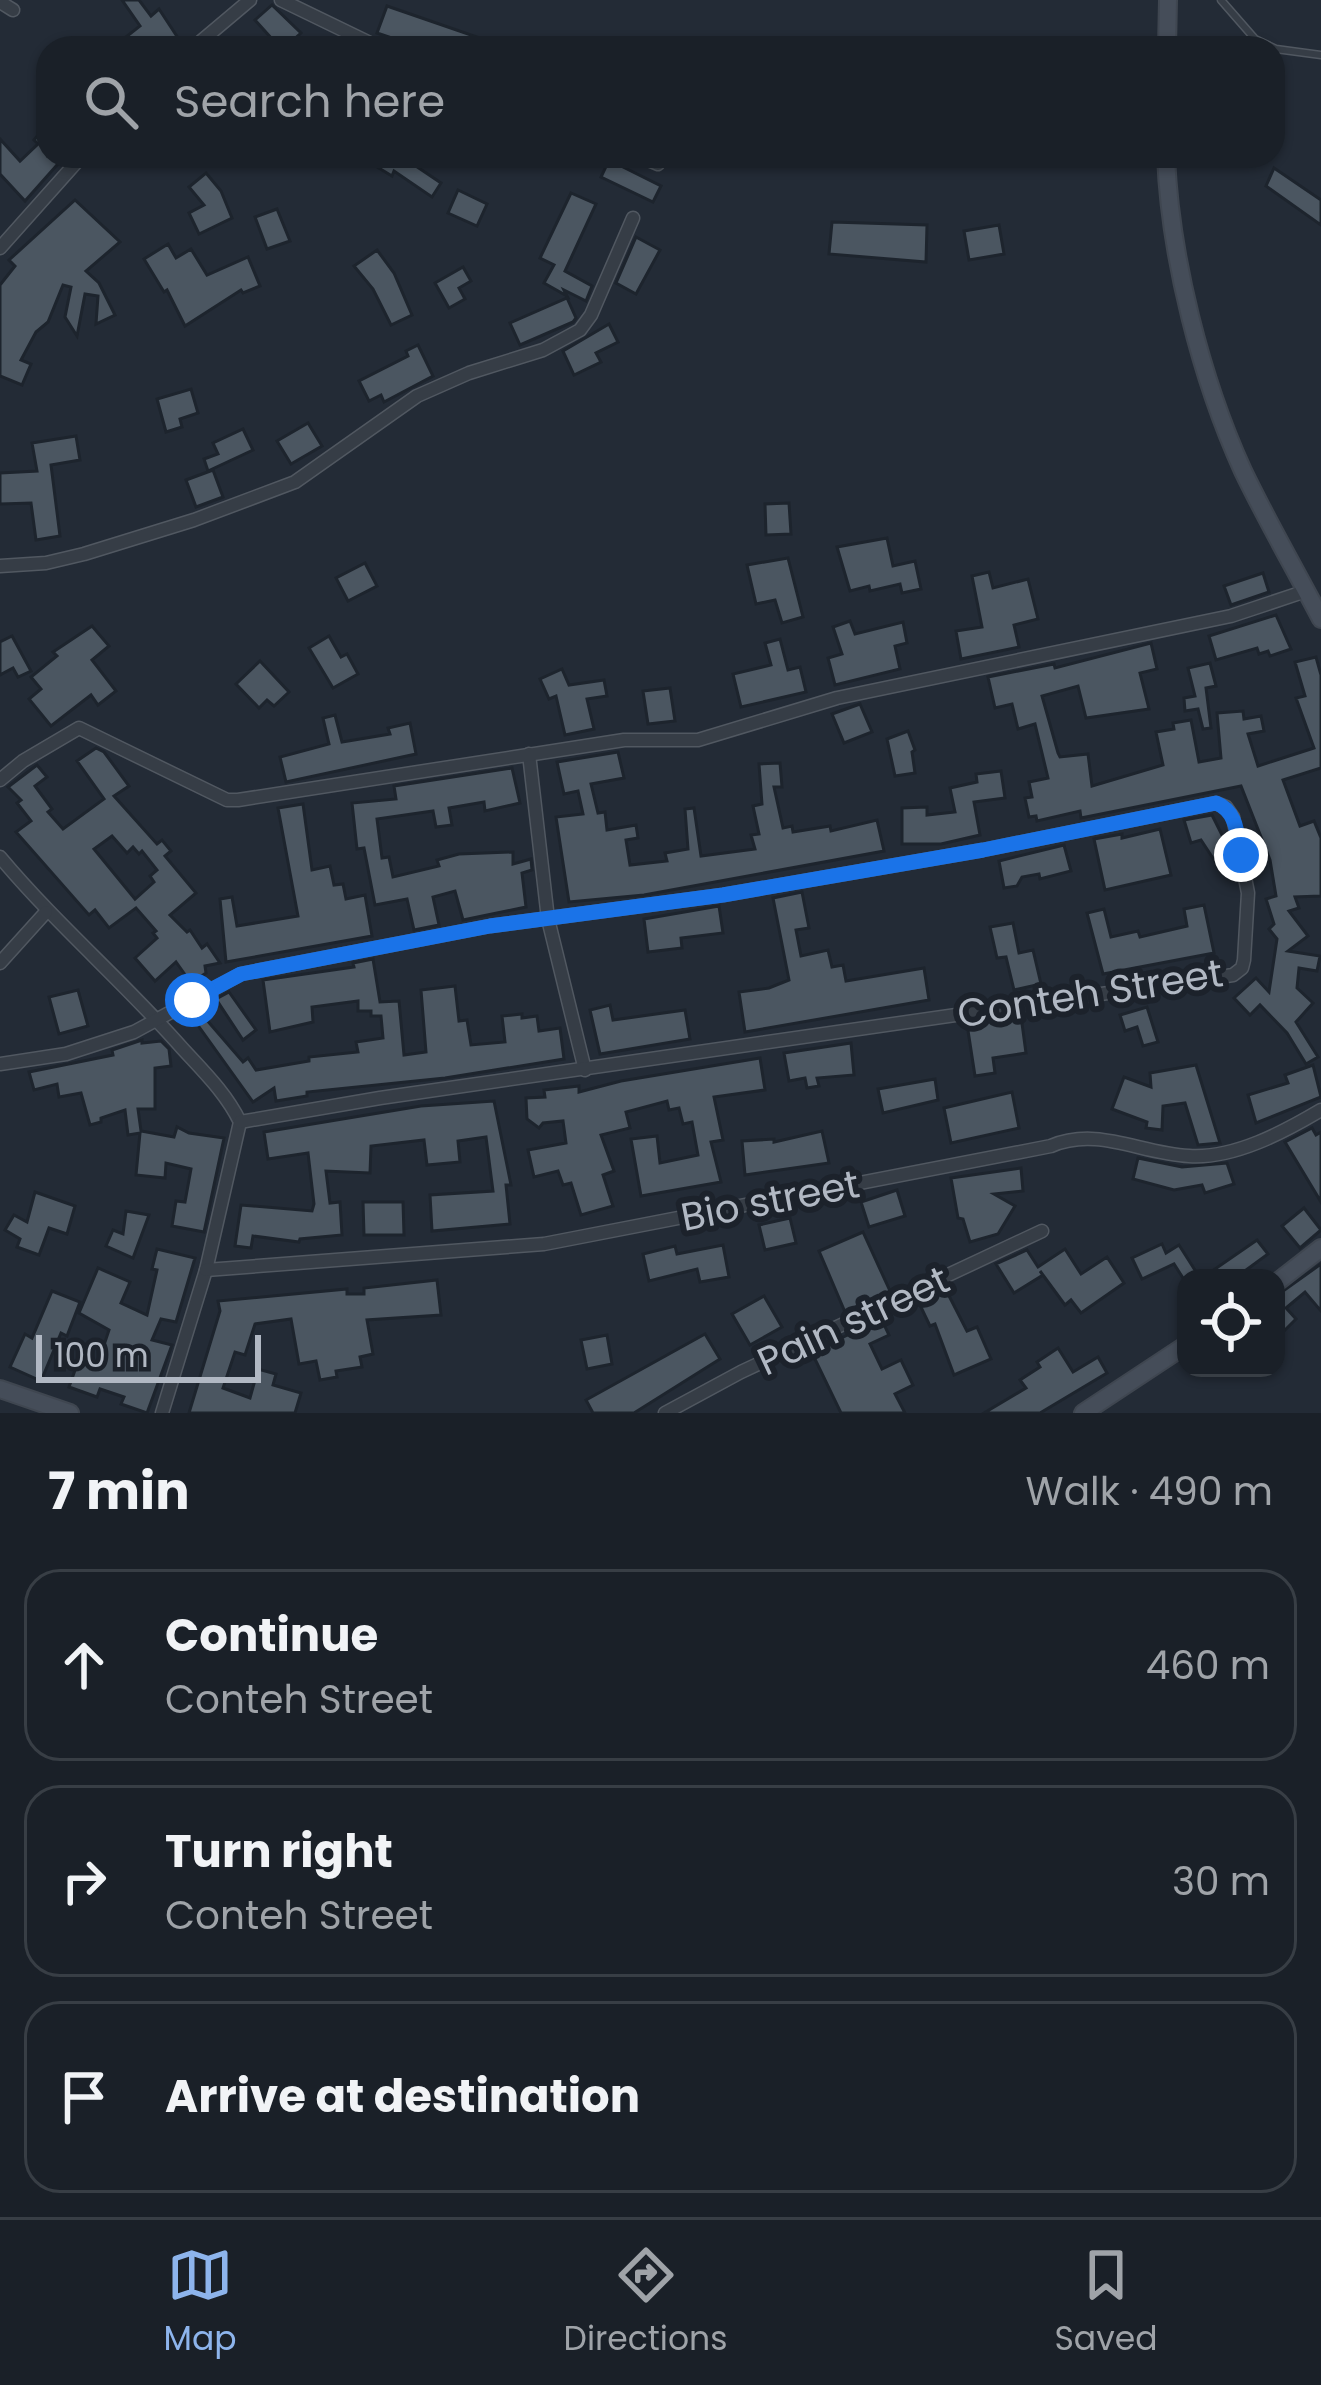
<!DOCTYPE html>
<meta charset="utf-8">
<style>
:root{--surface:#1a2028;--page:#232830;--text:#f1f3f6;--muted:#9fa3a8;--line:#383e45;--accent:#8db4ec}
body{margin:0;font-family:Poppins,sans-serif;background:var(--page);color:var(--text)}
.controls{position:absolute;right:36px;bottom:36px;display:grid;overflow:hidden;border-radius:24px;box-shadow:0 3px 9px #0004}
.controls button{width:108px;height:108px;display:grid;place-items:center;padding:0;border:0;border-bottom:3px solid var(--line);background:var(--surface);color:var(--text);font:60px sans-serif}
.scale{position:absolute;left:36px;bottom:30px;width:225px;box-sizing:border-box;padding-left:12px;border:6px solid #b1b8c3;border-top:0;font-size:33px;line-height:42px;white-space:nowrap;color:#b1b8c3;-webkit-text-stroke:9px #1c222b;paint-order:stroke}
.stop{position:absolute;width:36px;height:36px;margin:-27px;border:9px solid #1a73e8;border-radius:50%;background:#fff}
.stop.end{background:#1a73e8;border-color:#fff;box-shadow:0 3px 12px #0008}
.list{margin:0;padding:0;list-style:none}
h2{display:flex;justify-content:space-between;align-items:center;height:156px;margin:0;padding:0 48px;font-size:51px}
h2 small{font-size:39px;font-weight:400;color:var(--muted)}
.list li{display:grid;grid-template-columns:78px 1fr auto;gap:36px;align-items:center;box-sizing:border-box;height:192px;margin:0 24px 24px;padding:0 24px;border:3px solid var(--line);border-radius:36px}
.list b{display:block;font-size:45px;white-space:nowrap}
.list p{margin:0;font-size:39px;white-space:nowrap;color:var(--muted)}
.list em{font-size:39px;font-style:normal;color:var(--muted)}
.icon{flex:none;width:66px;height:66px;fill:none;stroke:currentColor;stroke-width:2;stroke-linecap:round;stroke-linejoin:round}
.map{position:relative;flex:none;width:1321px;height:1413px;overflow:hidden}
.search{position:absolute;background:var(--surface);box-shadow:0 3px 9px #0004;left:36px;right:36px;top:36px;height:132px;display:flex;align-items:center;gap:30px;box-sizing:border-box;padding:0 42px;border-radius:36px;color:var(--muted);font-size:45px}
.sheet{height:804px;background:var(--surface)}
nav{display:flex;justify-content:space-around;align-items:center;box-sizing:border-box;height:168px;border-top:3px solid var(--line);background:var(--surface);font-size:33px;color:var(--muted)}
nav a{display:grid;justify-items:center;gap:6px}
nav .on{color:var(--accent)}
.map>svg:first-child{display:block}
.building{fill:#4b5661;stroke:#1d242d;stroke-width:3;fill-rule:evenodd}
.lines{fill:none;stroke-linecap:round;stroke-linejoin:round}
.lane-casing{stroke:#515861;stroke-width:9}
.street-casing{stroke:#515861;stroke-width:15}
.secondary-casing{stroke:#3f4650;stroke-width:20}
.lane{stroke:#363d46;stroke-width:6}
.street{stroke:#363d46;stroke-width:12}
.secondary{stroke:#454d59;stroke-width:16}
.route{stroke:#1a73e8;stroke-width:15}
.labels{text-anchor:middle;stroke-width:12;stroke-linejoin:round;paint-order:stroke}
.street-label{font-size:39px;fill:#b1b8c3;stroke:#1c222b}
</style>
<div class="map">
<svg width="1321" height="1413" viewBox="0 0 1321 1413">
<rect width="100%" height="100%" fill="#232b36"/>
<!-- building -->
<g class="building">
<polygon points="122,0 139,0 151,16 159,9 178,38 166,48 112,48 140,26"/>
<polygon points="272,5 301,33 284,48 266,48 273,40 255,20"/>
<polygon points="387,6 503,46 503,48 421,48 377,33"/>
<polygon points="48,123 48,156 65,156 25,201 0,174 0,139 20,161 38,144 34,140"/>
<polygon points="359,156 401,156 441,183 432,197 394,171 392,176"/>
<polygon points="609,160 661,186 653,202 601,177"/>
<polygon points="1274,168 1321,200 1321,225 1266,186"/>
<polygon points="206,173 221,191 232,218 199,234 189,213 204,205 189,187"/>
<polygon points="458,190 487,204 477,226 448,213"/>
<polygon points="571,193 596,204 565,271 592,286 586,301 564,290 567,296 544,283 554,265 540,258"/>
<polygon points="75,200 120,242 86,271 99,283 115,315 96,324 98,296 85,294 77,336 65,317 71,287 63,285 48,322 36,332 21,360 31,364 22,385 0,376 0,285 15,266 9,260"/>
<polygon points="277,209 290,241 267,249 255,217"/>
<polygon points="832,222 927,225 926,262 829,254"/>
<polygon points="999,225 1004,254 969,260 964,231"/>
<polygon points="636,237 660,250 636,294 616,283"/>
<polygon points="168,244 176,258 191,249 207,275 248,257 260,286 243,293 241,290 185,326 167,290 164,292 144,259"/>
<polygon points="377,250 394,273 412,315 391,325 373,289 354,266"/>
<polygon points="463,267 471,281 459,288 465,299 449,308 435,283"/>
<polygon points="567,298 576,318 573,322 520,345 510,323"/>
<polygon points="609,324 618,342 596,353 601,362 574,375 563,351"/>
<polygon points="418,345 433,376 384,402 381,395 369,401 359,381 408,356 406,351"/>
<polygon points="191,389 198,413 180,419 182,427 166,432 157,399"/>
<polygon points="308,423 322,446 291,464 277,441"/>
<polygon points="243,429 253,450 208,471 204,459 218,454 213,443"/>
<polygon points="76,436 80,460 51,465 60,536 36,540 31,503 0,504 0,473 37,471 32,443"/>
<polygon points="213,470 223,497 196,507 186,480"/>
<polygon points="789,503 791,534 766,535 765,504"/>
<polygon points="887,538 893,566 915,561 921,589 902,593 900,584 870,591 869,586 850,591 837,547"/>
<polygon points="788,558 803,617 782,623 775,600 756,604 747,565"/>
<polygon points="365,563 377,586 348,601 336,578"/>
<polygon points="989,572 993,588 1028,579 1038,619 1014,625 1019,647 961,659 956,631 982,627 972,576"/>
<polygon points="1263,573 1269,592 1231,605 1224,586"/>
<polygon points="1276,615 1291,649 1270,656 1268,651 1259,654 1257,648 1216,660 1209,636"/>
<polygon points="850,621 855,634 903,622 907,643 895,646 900,669 835,685 828,658 842,654 833,627"/>
<polygon points="92,626 109,646 92,660 116,691 98,705 91,695 51,726 29,699 41,689 31,677 57,656 53,652"/>
<polygon points="12,636 31,671 18,677 13,668 0,675 0,642"/>
<polygon points="329,636 341,657 347,654 358,674 333,688 309,648"/>
<polygon points="780,639 788,670 800,667 806,692 741,707 733,674 771,665 765,643"/>
<polygon points="1151,643 1157,669 1140,673 1149,709 1086,718 1078,686 1042,696 1058,753 1060,757 1088,754 1092,786 1163,765 1156,732 1174,729 1173,723 1191,720 1199,762 1221,758 1217,713 1243,711 1244,719 1261,716 1264,731 1248,734 1258,766 1314,748 1296,698 1305,696 1295,662 1316,657 1321,675 1321,768 1283,780 1300,826 1314,821 1321,838 1321,896 1295,897 1299,908 1289,911 1308,936 1288,951 1320,956 1317,971 1299,968 1297,988 1313,1003 1296,1022 1318,1057 1306,1064 1287,1033 1260,1005 1250,1015 1234,998 1256,978 1269,992 1277,939 1269,929 1274,924 1266,899 1276,896 1270,860 1241,786 1081,818 1080,811 1037,821 1036,816 1029,817 1025,798 1032,797 1029,782 1048,778 1035,724 1018,729 1012,704 995,708 988,677 1054,664 1055,668"/>
<polygon points="260,661 289,692 274,706 267,700 259,708 236,684"/>
<polygon points="1210,663 1216,686 1206,688 1211,728 1203,729 1198,709 1185,711 1184,698 1195,696 1188,668"/>
<polygon points="562,669 569,685 604,680 607,696 587,699 594,729 565,735 556,696 549,699 540,679"/>
<polygon points="670,688 675,721 648,724 643,691"/>
<polygon points="860,704 872,732 844,743 832,714"/>
<polygon points="335,715 342,742 390,734 388,728 410,723 416,754 286,782 280,757 329,744 323,718"/>
<polygon points="908,731 915,750 912,752 915,773 895,776 887,739"/>
<path d="M96 748 104 752 129 786 114 796 157 844 162 840 171 851 165 856 196 893 170 915 187 932 190 930 202 948 207 944 220 963 205 966 206 973 191 983 176 962 155 981 135 958 157 938 153 933 156 931 136 908 109 928 95 910 89 915 16 832 31 821 17 803 21 800 8 787 37 765 47 777 35 786 52 809 48 812 63 829 104 799 77 761ZM112 836 127 853 133 847 139 854 142 851 157 870 150 876 154 882 135 899 94 849Z"/>
<polygon points="618,752 624,778 591,784 598,813 605,812 607,830 636,825 638,838 626,840 630,865 667,861 665,853 688,849 685,809 694,808 701,856 755,849 751,835 759,834 753,806 762,804 759,764 780,763 782,787 774,787 783,828 792,826 793,832 830,826 831,831 877,820 884,851 644,895 569,902 556,817 583,814 578,791 564,794 557,762"/>
<polygon points="512,768 520,803 485,811 484,802 449,808 452,825 436,827 433,811 377,819 382,858 389,857 393,877 439,866 437,860 459,854 513,852 513,864 531,859 532,870 522,873 526,907 463,920 455,891 433,897 439,925 414,930 407,899 375,905 364,848 357,849 352,803 396,799 394,786"/>
<polygon points="1001,771 1005,798 974,802 980,835 941,844 902,844 902,808 927,807 927,815 955,812 950,788 977,782 976,774"/>
<polygon points="303,804 312,870 330,866 334,885 343,884 346,899 365,895 372,936 226,962 220,899 232,897 237,926 298,916 278,808"/>
<polygon points="1212,815 1229,849 1232,866 1222,872 1201,840 1191,843 1184,820"/>
<polygon points="1160,829 1171,875 1105,890 1094,839 1122,834 1122,838"/>
<polygon points="1064,845 1071,871 1040,879 1039,874 1022,877 1017,886 1004,888 999,861"/>
<polygon points="802,892 809,928 796,930 801,956 828,950 832,967 843,965 846,981 924,968 929,1000 745,1032 739,992 769,988 789,980 773,898"/>
<polygon points="1204,905 1214,953 1103,974 1087,913 1104,909 1111,937 1138,931 1140,937 1187,926 1184,909"/>
<polygon points="719,906 723,933 681,938 682,948 648,952 644,919"/>
<polygon points="1013,923 1019,953 1033,950 1041,984 1014,990 1006,957 997,958 990,927"/>
<polygon points="373,959 380,1002 399,1001 404,1055 426,1052 421,990 455,986 459,1021 467,1020 471,1045 505,1042 502,1016 522,1014 522,1018 537,1016 539,1031 560,1028 564,1059 445,1078 307,1092 307,1096 276,1101 274,1088 253,1102 192,1017 199,1011 243,1062 248,1058 256,1070 309,1061 309,1057 358,1052 356,1042 383,1038 381,1016 371,1016 371,1011 358,1011 358,1001 312,1007 313,1022 270,1032 263,980 354,967 353,963"/>
<polygon points="78,990 88,1026 59,1034 49,997"/>
<polygon points="229,992 256,1030 243,1040 216,999"/>
<polygon points="610,1005 613,1020 685,1010 690,1039 600,1054 590,1010"/>
<polygon points="1147,1007 1158,1042 1143,1046 1137,1027 1125,1031 1120,1015"/>
<polygon points="1021,1016 1026,1053 993,1058 995,1073 975,1076 967,1024"/>
<polygon points="142,1040 142,1043 161,1041 169,1049 171,1066 155,1068 155,1109 138,1109 141,1131 174,1137 177,1127 189,1133 224,1138 204,1232 172,1226 176,1201 185,1202 191,1169 166,1163 165,1178 136,1175 140,1133 128,1135 125,1110 101,1118 101,1122 90,1125 81,1093 59,1097 57,1084 34,1090 29,1072 113,1055 112,1050"/>
<polygon points="851,1043 854,1075 817,1078 819,1086 807,1088 805,1078 789,1081 784,1053"/>
<polygon points="760,1058 765,1090 714,1097 723,1140 711,1142 721,1182 641,1196 631,1139 657,1136 660,1163 698,1155 692,1122 683,1124 679,1108 669,1110 667,1101 626,1112 630,1128 601,1135 614,1171 603,1175 613,1206 581,1215 571,1183 563,1185 558,1171 534,1177 528,1150 566,1143 563,1121 543,1123 539,1128 527,1119 526,1098 545,1097 544,1090 579,1086 579,1092 621,1081"/>
<polygon points="1196,1065 1220,1143 1198,1145 1185,1103 1163,1106 1162,1130 1146,1128 1147,1122 1112,1109 1124,1077 1151,1087 1150,1073"/>
<polygon points="1313,1065 1321,1097 1256,1123 1248,1095 1288,1083 1285,1075"/>
<polygon points="935,1079 938,1100 883,1113 878,1089"/>
<polygon points="1012,1092 1019,1128 951,1143 944,1108"/>
<polygon points="494,1101 511,1185 506,1185 510,1224 432,1231 430,1195 493,1191 486,1137 458,1141 460,1162 427,1165 424,1140 371,1146 370,1173 326,1171 330,1203 340,1202 342,1235 300,1239 299,1242 253,1236 251,1248 235,1246 241,1205 312,1211 314,1204 308,1153 268,1159 264,1132 421,1106"/>
<polygon points="1312,1128 1316,1135 1321,1132 1321,1202 1285,1142"/>
<polygon points="822,1131 829,1163 745,1175 742,1141 774,1139 774,1142"/>
<polygon points="1138,1158 1182,1167 1227,1163 1234,1184 1205,1193 1202,1185 1174,1190 1133,1179"/>
<polygon points="1021,1168 1023,1191 994,1194 1015,1206 998,1234 970,1242 963,1219 958,1218 951,1178"/>
<polygon points="897,1190 905,1216 869,1227 861,1202"/>
<polygon points="35,1192 75,1206 67,1234 49,1228 39,1255 17,1247 20,1239 5,1230 14,1215 27,1222"/>
<polygon points="363,1202 403,1202 404,1235 364,1235"/>
<polygon points="1304,1208 1321,1230 1300,1248 1282,1226"/>
<polygon points="126,1211 149,1215 133,1258 106,1246 113,1230 123,1234"/>
<polygon points="790,1218 796,1243 765,1250 759,1225"/>
<polygon points="863,1232 890,1291 845,1312 819,1251"/>
<polygon points="1257,1240 1268,1254 1242,1273 1245,1278 1202,1278"/>
<polygon points="1162,1244 1166,1253 1179,1245 1200,1278 1183,1278 1174,1264 1142,1279 1132,1258"/>
<polygon points="723,1245 729,1277 700,1282 697,1269 649,1281 643,1254 675,1246 677,1254"/>
<polygon points="157,1249 195,1258 176,1322 161,1319 152,1340 172,1345 147,1413 121,1404 124,1397 100,1389 97,1397 69,1387 79,1359 97,1366 109,1330 79,1313 98,1268 130,1282 121,1303 147,1315 157,1270 152,1269"/>
<polygon points="1065,1249 1081,1274 1107,1257 1124,1283 1081,1313 1071,1300 1065,1305 1040,1271 1043,1275 1014,1293 996,1264 1027,1250 1038,1267"/>
<polygon points="1321,1264 1321,1311 1305,1292 1286,1308 1296,1319 1276,1339 1276,1296"/>
<polygon points="437,1280 441,1315 367,1320 373,1354 360,1357 362,1367 336,1371 337,1377 320,1380 316,1361 299,1364 291,1319 255,1324 245,1355 235,1352 223,1388 250,1398 258,1369 276,1374 273,1385 301,1393 295,1413 189,1413 220,1311 218,1301 347,1289 347,1294 364,1294 364,1288"/>
<polygon points="945,1288 967,1331 977,1327 991,1359 954,1375 935,1324 930,1326 918,1301"/>
<polygon points="52,1291 80,1302 67,1336 61,1333 41,1381 10,1367 25,1334 32,1338"/>
<polygon points="764,1296 782,1327 750,1345 732,1314"/>
<polygon points="881,1318 889,1335 870,1344 882,1369 901,1360 913,1385 895,1394 905,1413 841,1413 812,1353"/>
<polygon points="705,1334 720,1359 634,1413 593,1413 586,1400"/>
<polygon points="607,1335 612,1364 587,1369 581,1340"/>
<polygon points="1058,1348 1073,1372 1098,1357 1107,1373 1040,1413 984,1413 1026,1388 1020,1380 1040,1367 1037,1362"/>
</g>
<g class="lines">
<defs>
<polyline id="lane" points="1221,0 1255,39 1276,49 1321,55"/>
<g id="street">
<polyline points="281,0 380,48"/>
<polyline points="0,2 13,10"/>
<polyline points="193,48 250,0"/>
<polyline points="639,156 658,164"/>
<polyline points="0,248 82,156"/>
<polyline points="0,566 46,563 84,554 194,520 295,482 417,396 469,373 543,350 580,330 591,315 633,218"/>
<polyline points="529,754 548,919 585,1070"/>
<polyline points="0,780 23,761 79,728 227,800 238,800 624,740 698,740 837,698 1231,616 1306,591"/>
<path d="M0 857C57 925 124 982 182 1048 203 1071 226 1093 240 1122L206 1270 162 1413"/>
<polyline points="0,963 46,912"/>
<polyline points="0,1064 66,1054 134,1032 241,974 490,926 723,895 983,850 1216,803 1226,807 1233,817 1248,893 1244,960 1242,968 1233,975 380,1098 240,1122"/>
<path d="M206 1270 544 1244 1051 1146C1098 1126 1141 1154 1189 1156 1234 1159 1284 1132 1321 1110"/>
<polyline points="665,1413 741,1372 1042,1231"/>
</g>
<g id="secondary">
<polyline points="1167,48 1168,0"/>
<path d="M1166 156C1170 257 1201 379 1243 471 1267 521 1295 569 1321 619"/>
<polyline points="1276,1283 1321,1248"/>
<polyline points="0,1389 70,1413"/>
<polyline points="1083,1413 1186,1345"/>
</g>
</defs>
<!-- lane casing -->
<use href="#lane" class="lane-casing"/>
<!-- street casing -->
<use href="#street" class="street-casing"/>
<!-- secondary casing -->
<use href="#secondary" class="secondary-casing"/>
<!-- lane -->
<use href="#lane" class="lane"/>
<!-- street -->
<use href="#street" class="street"/>
<!-- secondary -->
<use href="#secondary" class="secondary"/>
</g>
<g class="lines">
<!-- route -->
<path class="route" d="M192 1000 241 974 490 926 723 895 983 850 1216 803C1237 811 1237 834 1241 855"/>
</g>
<g class="labels">
<!-- street labels -->
<g class="street-label">
<text transform="translate(1090 993) rotate(-9)" y="14">Conteh Street</text>
<text transform="translate(770 1200) rotate(-11)" y="14">Bio street</text>
<text transform="translate(853 1320) rotate(-25)" y="14">Pain street</text>
</g>
</g>
</svg>
<div class="controls">
<button><svg class="icon" aria-label="locate" viewBox="0 0 24 24"><circle cx="12" cy="12" r="6"/><path d="M12 2v4M12 18v4M2 12h4M18 12h4"/></svg></button>
</div>
<div class="scale">100 m</div>
<div class="stop" style="left:192px;top:1000px"></div>
<div class="stop end" style="left:1241px;top:855px"></div>
<div class="search"><svg class="icon" aria-label="search" viewBox="0 0 24 24"><circle cx="10" cy="10" r="6"/><path d="M15 15l6 6"/></svg>Search here</div>
</div>
<section class="sheet">
<h2>7 min<small>Walk · 490 m</small></h2>
<ul class="list">
<li><svg class="icon" aria-label="ahead" viewBox="0 0 24 24"><path d="M12 20V5M6 11l6-6 6 6"/></svg><div><b>Continue</b><p>Conteh Street</p></div><em>460 m</em></li>
<li><svg class="icon" aria-label="right" viewBox="0 0 24 24"><path d="M7 20v-9h11M14 6l5 5-5 5"/></svg><div><b>Turn right</b><p>Conteh Street</p></div><em>30 m</em></li>
<li><svg class="icon" aria-label="arrive" viewBox="0 0 24 24"><path d="M6 21V4h12l-3 4 3 4H6"/></svg><div><b>Arrive at destination</b></div></li>
</ul>
</section>
<nav>
<a class="on"><svg class="icon" aria-label="map" viewBox="0 0 24 24"><path d="M3 6l6-2 6 2 6-2v14l-6 2-6-2-6 2zM9 4v14M15 6v14"/></svg>Map</a>
<a><svg class="icon" aria-label="directions" viewBox="0 0 24 24"><path d="M12 3l9 9-9 9-9-9zM9 14v-3h6M13 9l2 2-2 2"/></svg>Directions</a>
<a><svg class="icon" aria-label="saved" viewBox="0 0 24 24"><path d="M7 4h10v16l-5-4-5 4z"/></svg>Saved</a>
</nav>
